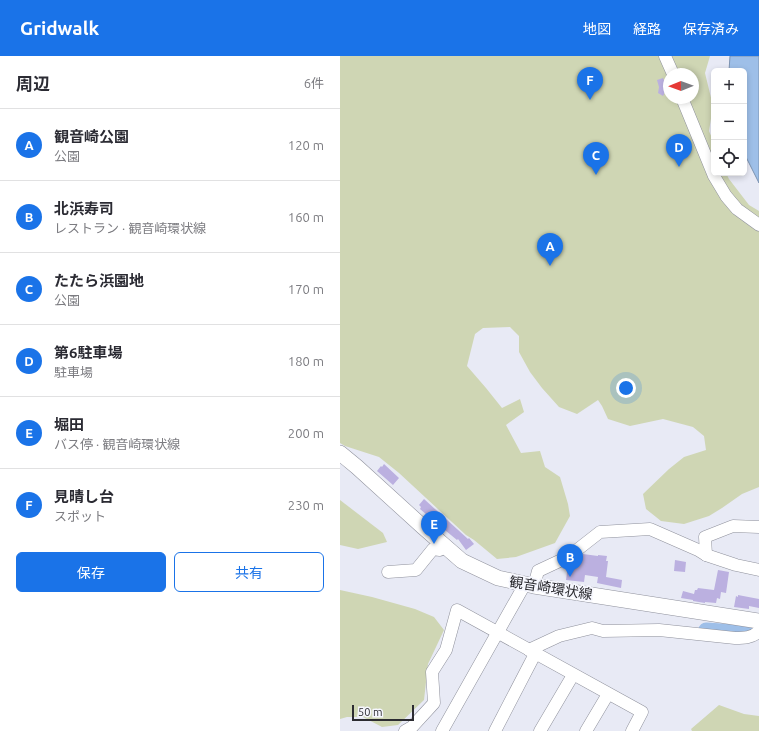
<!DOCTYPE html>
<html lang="ja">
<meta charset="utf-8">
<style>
:root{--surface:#fff;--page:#f7f7f7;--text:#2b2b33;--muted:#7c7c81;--line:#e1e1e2;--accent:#1a73e8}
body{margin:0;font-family:Ubuntu,"Noto Sans JP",sans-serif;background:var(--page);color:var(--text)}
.controls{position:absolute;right:12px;top:12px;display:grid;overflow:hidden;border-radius:6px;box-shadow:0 2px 6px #0003}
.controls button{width:36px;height:36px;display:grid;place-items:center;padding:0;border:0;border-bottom:1px solid var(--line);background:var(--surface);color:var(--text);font:20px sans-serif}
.compass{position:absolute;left:323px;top:12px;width:36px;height:36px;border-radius:50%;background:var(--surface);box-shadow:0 2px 6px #0003;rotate:269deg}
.scale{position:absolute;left:12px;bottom:10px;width:62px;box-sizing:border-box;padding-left:4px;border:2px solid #2c2c31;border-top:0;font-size:11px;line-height:14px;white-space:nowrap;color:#2c2c31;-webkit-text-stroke:3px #f6f7fe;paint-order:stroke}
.you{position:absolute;left:286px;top:332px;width:14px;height:14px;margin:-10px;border:3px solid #fff;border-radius:50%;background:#1a73e8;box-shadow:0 0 0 6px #1a73e833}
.badge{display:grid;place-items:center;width:26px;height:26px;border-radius:50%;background:var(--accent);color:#fff;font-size:13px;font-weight:700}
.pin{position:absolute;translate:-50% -33px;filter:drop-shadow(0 1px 2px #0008)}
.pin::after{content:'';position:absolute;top:21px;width:14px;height:12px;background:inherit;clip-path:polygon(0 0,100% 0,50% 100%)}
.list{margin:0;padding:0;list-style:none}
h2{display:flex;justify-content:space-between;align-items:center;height:52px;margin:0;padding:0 16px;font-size:17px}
h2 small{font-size:13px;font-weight:400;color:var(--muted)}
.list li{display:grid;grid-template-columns:26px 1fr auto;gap:12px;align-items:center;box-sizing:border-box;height:72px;padding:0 16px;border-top:1px solid var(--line)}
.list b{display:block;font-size:15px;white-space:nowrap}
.list p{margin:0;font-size:13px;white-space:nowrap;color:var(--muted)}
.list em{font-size:13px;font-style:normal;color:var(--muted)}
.actions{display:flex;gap:8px;padding:12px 16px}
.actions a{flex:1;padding:9px 0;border:1px solid var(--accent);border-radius:6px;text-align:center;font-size:14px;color:var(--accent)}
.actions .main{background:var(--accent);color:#fff}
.icon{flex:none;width:22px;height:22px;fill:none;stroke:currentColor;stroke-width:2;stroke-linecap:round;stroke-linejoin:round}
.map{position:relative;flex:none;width:419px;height:675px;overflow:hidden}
header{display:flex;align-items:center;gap:24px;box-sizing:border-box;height:56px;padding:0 20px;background:var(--accent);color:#fff}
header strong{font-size:19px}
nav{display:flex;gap:22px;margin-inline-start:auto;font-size:14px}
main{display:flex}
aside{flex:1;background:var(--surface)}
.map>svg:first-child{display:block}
.green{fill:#cfd6b4;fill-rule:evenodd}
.water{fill:#9ebfe8;stroke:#7c93b1}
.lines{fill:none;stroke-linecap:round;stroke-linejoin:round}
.river{stroke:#9ebfe8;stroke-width:15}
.building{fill:#bbb0e0}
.minor-casing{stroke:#8f919c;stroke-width:13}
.major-casing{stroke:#8f919c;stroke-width:16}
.minor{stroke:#fff;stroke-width:12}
.major{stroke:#fff;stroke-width:15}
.labels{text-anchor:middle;stroke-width:3.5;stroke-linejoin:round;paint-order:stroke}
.street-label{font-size:14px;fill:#2c2c31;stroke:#f6f7fe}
</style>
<header>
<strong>Gridwalk</strong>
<nav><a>地図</a><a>経路</a><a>保存済み</a></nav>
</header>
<main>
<aside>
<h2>周辺<small>6件</small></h2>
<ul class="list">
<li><span class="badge">A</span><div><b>観音崎公園</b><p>公園</p></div><em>120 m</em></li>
<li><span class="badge">B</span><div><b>北浜寿司</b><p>レストラン · 観音崎環状線</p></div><em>160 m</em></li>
<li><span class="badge">C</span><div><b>たたら浜園地</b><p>公園</p></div><em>170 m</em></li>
<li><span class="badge">D</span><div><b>第6駐車場</b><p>駐車場</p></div><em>180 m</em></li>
<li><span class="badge">E</span><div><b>堀田</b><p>バス停 · 観音崎環状線</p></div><em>200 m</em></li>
<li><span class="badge">F</span><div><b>見晴し台</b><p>スポット</p></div><em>230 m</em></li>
</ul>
<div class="actions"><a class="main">保存</a><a>共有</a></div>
</aside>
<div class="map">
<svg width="419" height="675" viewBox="0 0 419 675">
<rect width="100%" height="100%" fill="#e8eaf5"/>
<!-- green -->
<g class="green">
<path d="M0 0H370L365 17 373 50 369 75 374 87V117H386L389 123 409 149 419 155V431L402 438 382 452 369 460 344 468 321 465 306 453 303 438 329 413 344 401 366 394 364 380 353 371 323 363 290 370 268 363 262 350 258 344 237 358 219 351 202 332 190 316 179 296V280L170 271 143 272 135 278 127 310 146 332 162 352 180 343 184 356 166 369 181 397 200 395 205 411 220 421 228 448 230 460 215 487 176 501 157 503 134 484 126 479 59 417 39 401 5 390 0 387ZM329 18H353V42H329Z"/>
<polygon points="0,444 43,477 47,486 18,493 0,489"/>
<polygon points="0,534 32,541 75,553 94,561 104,574 88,608 84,644 58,669 42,671 23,661 7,661 0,663"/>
<polygon points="379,649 404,658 419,660 419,675 352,675 351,673"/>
</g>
<!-- water -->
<polygon class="water" points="390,0 419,0 419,127 404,97 404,15 389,15"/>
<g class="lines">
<!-- river -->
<polyline class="river" points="366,574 397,576 410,574 415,571"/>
</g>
<!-- building -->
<g class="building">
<polygon points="323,22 327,32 323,40 318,37 319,31 317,24"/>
<polygon points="44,408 59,422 53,429 37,415 41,410 42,411"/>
<polygon points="84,443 128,483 129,482 134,488 126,494 118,483 117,484 100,470 99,471 92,465 93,464 80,453 81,451 79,449"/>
<polygon points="243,498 258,500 258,499 267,500 266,505 268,505 266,521 282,524 281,532 257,527 258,521 245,519 244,526 226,524 228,509 238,504 238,502"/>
<polygon points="335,504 346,506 345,516 334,515"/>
<polygon points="378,514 389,516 386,537 381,536 380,543 377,542 376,547 365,546 365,547 353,545 353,544 341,542 343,535 354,538 355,534 357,534 358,532 374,534"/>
<polygon points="398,539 419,543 419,552 409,550 409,553 394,551 396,540 398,541"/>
</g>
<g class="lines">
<defs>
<g id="minor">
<polyline points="325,0 333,18"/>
<polyline points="342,42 374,120 386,140 397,153 419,169"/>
<polyline points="366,499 365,481 393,470 419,471"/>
<polyline points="48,516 76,514 93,493 100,494 103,489"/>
<polyline points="194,530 198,515 228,501 260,476 310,473 358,494 366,499 396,509 419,514"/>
<path d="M189 594 219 580 252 572 263 575 319 574 395 582C403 582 413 582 419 575"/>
<polyline points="65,675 72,671 94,647 92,616 106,594 117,554 302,656 292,675"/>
<polyline points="102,675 185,528"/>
<polyline points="155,675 195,598"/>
<polyline points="200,675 233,619"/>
<polyline points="246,675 268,638"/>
</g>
<polyline id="major" points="0,397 17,411 83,471 122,505 158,522 194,530 419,565"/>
</defs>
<!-- minor casing -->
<use href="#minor" class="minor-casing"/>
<!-- major casing -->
<use href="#major" class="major-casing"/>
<!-- minor -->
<use href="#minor" class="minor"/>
<!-- major -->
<use href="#major" class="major"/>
</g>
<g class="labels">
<!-- street labels -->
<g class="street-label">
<text transform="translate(211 532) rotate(9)" y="5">観音崎環状線</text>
</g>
</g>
</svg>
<div class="controls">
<button>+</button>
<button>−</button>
<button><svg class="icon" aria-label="locate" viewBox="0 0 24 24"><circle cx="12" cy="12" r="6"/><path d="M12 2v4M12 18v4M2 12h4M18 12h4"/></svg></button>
</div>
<svg class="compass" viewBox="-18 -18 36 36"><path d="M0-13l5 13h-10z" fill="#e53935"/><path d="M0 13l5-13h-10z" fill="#7c7c81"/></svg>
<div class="scale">50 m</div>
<div class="you"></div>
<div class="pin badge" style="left:210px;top:210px">A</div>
<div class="pin badge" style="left:230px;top:521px">B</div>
<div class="pin badge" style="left:256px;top:119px">C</div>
<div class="pin badge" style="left:339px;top:111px">D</div>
<div class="pin badge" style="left:94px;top:488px">E</div>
<div class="pin badge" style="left:250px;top:44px">F</div>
</div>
</main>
